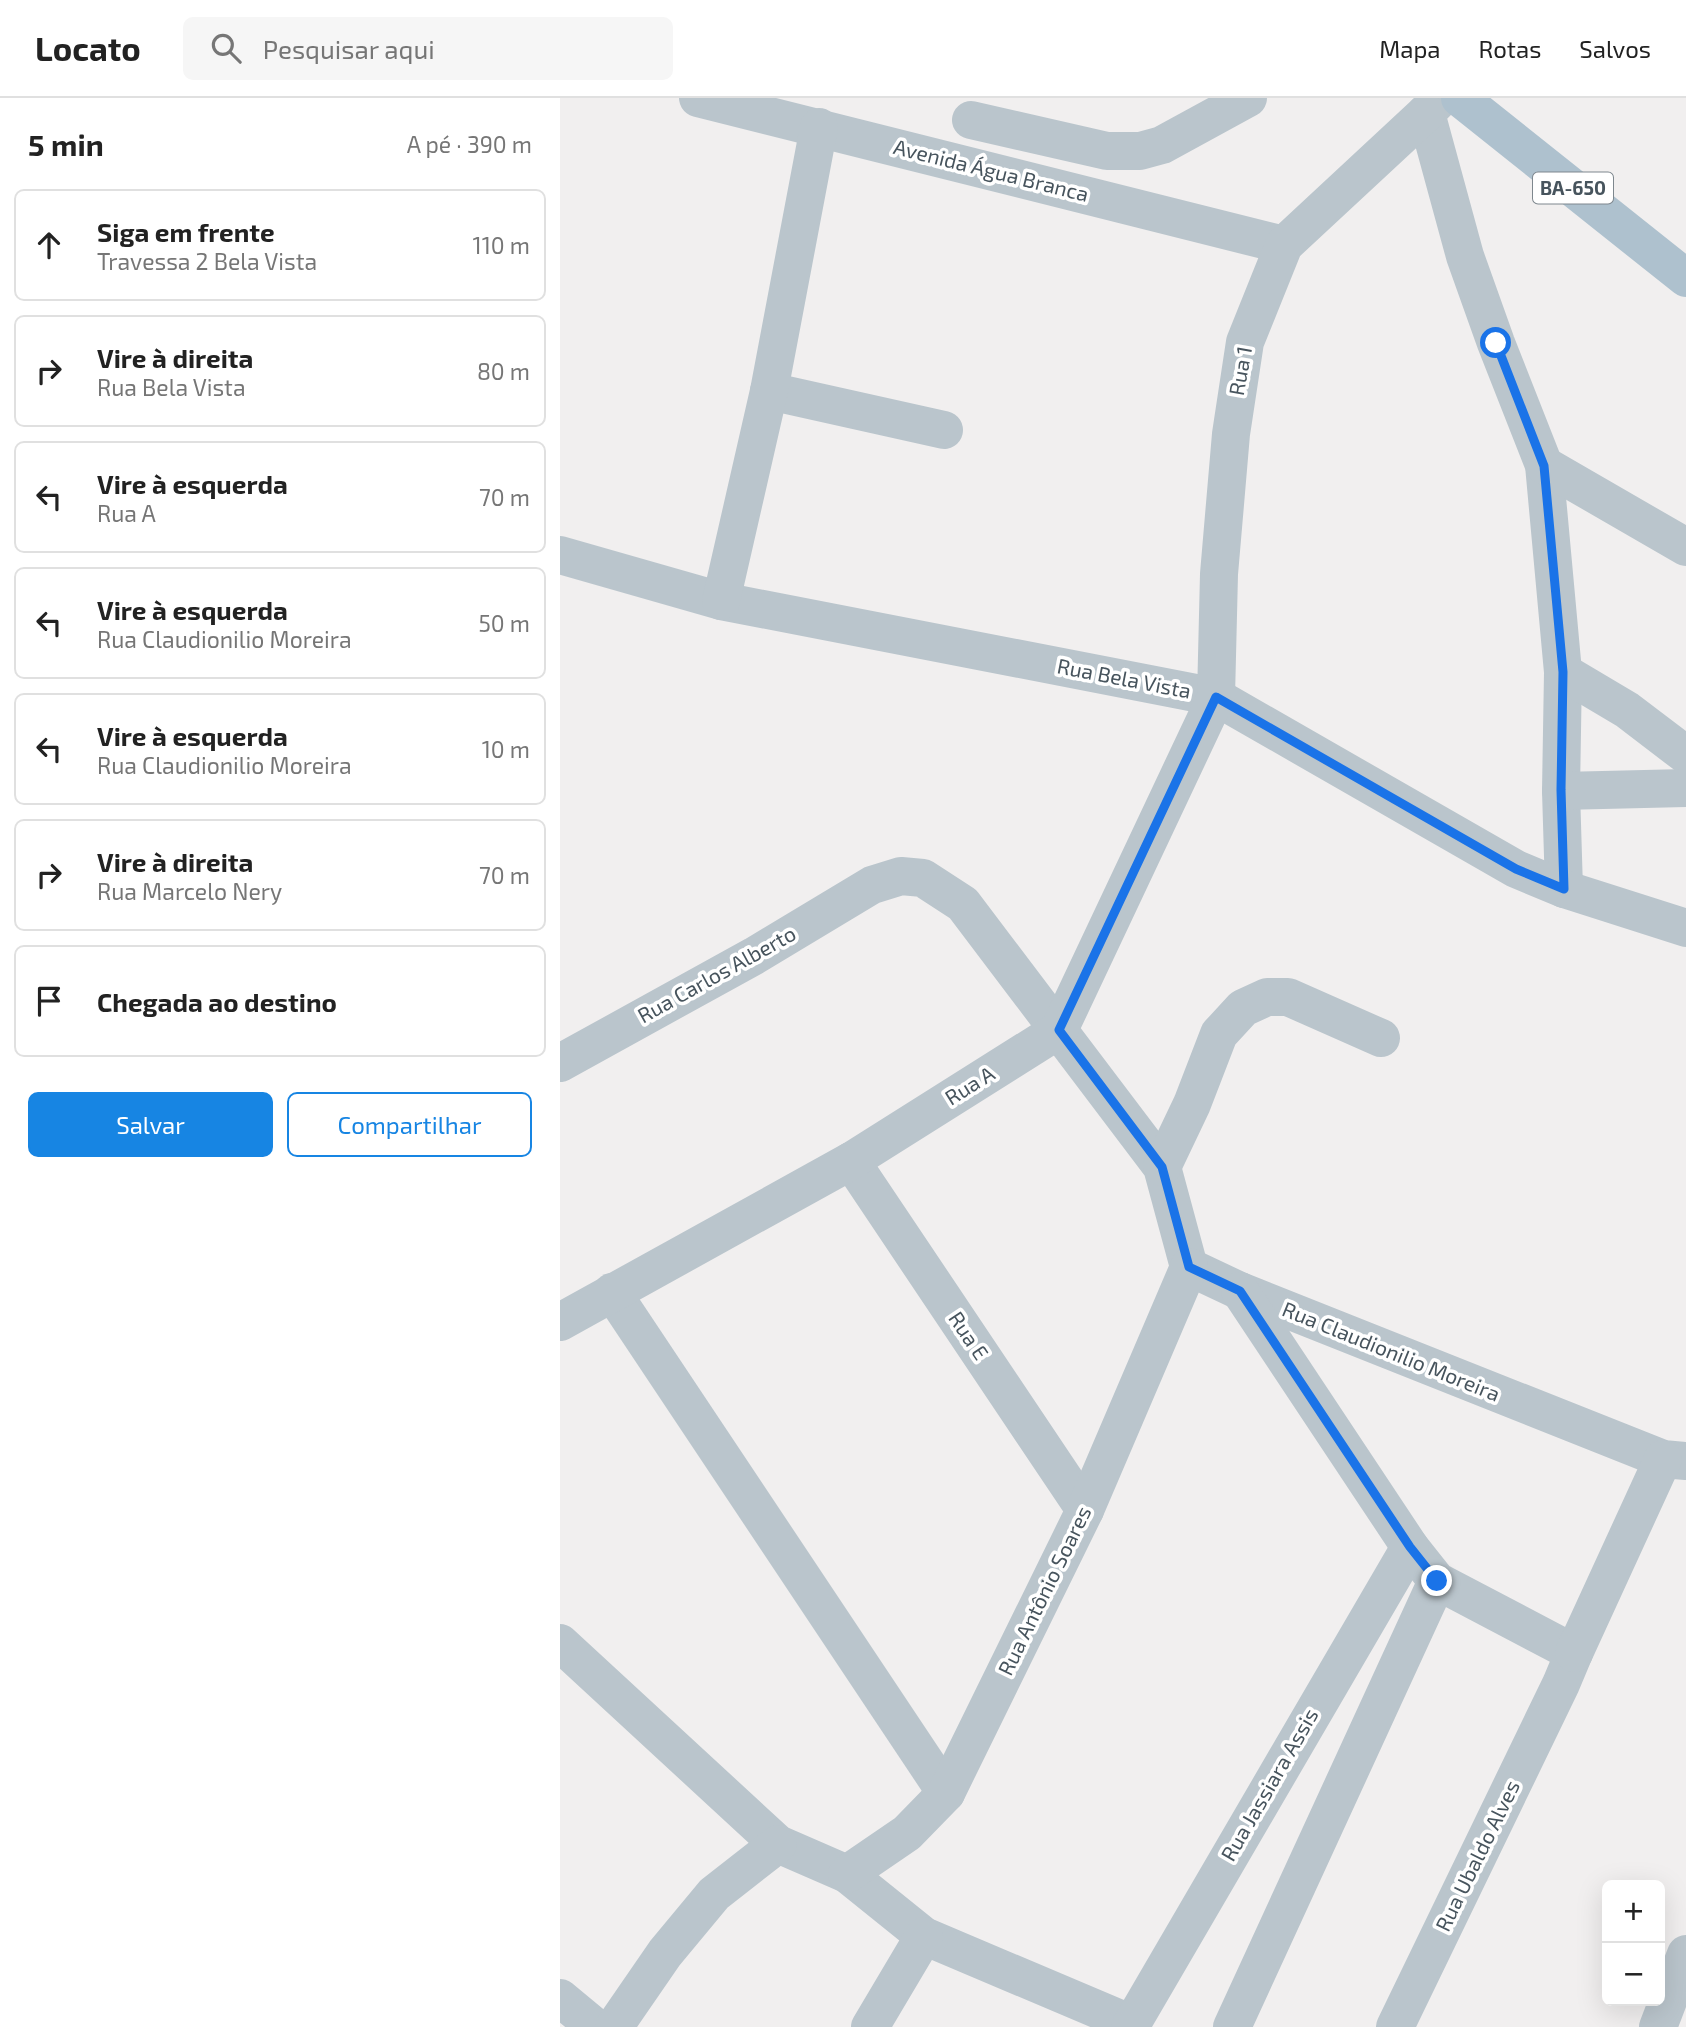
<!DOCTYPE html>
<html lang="pt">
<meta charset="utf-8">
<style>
:root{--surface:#fff;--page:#f6f6f6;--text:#222;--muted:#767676;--line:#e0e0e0;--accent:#1785e3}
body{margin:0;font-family:"Exo 2",sans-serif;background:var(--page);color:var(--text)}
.controls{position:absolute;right:21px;bottom:21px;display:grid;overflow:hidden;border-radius:10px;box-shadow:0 7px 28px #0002}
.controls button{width:63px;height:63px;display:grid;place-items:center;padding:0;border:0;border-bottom:2px solid var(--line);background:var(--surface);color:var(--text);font:35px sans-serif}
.stop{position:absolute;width:21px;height:21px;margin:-16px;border:5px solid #1a73e8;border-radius:50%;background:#fff}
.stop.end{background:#1a73e8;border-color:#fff;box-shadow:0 2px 7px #0008}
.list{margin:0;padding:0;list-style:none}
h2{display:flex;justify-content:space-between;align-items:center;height:91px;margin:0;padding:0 28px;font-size:30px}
h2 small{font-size:23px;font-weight:400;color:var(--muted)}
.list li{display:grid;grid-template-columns:46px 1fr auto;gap:21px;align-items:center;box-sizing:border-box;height:112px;margin:0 14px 14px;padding:0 14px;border:2px solid var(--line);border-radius:10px}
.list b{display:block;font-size:26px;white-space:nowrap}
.list p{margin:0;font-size:23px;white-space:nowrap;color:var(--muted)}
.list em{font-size:23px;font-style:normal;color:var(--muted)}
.actions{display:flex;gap:14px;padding:21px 28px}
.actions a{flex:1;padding:16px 0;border:2px solid var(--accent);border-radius:10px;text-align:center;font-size:24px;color:var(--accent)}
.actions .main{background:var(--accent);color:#fff}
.icon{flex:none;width:38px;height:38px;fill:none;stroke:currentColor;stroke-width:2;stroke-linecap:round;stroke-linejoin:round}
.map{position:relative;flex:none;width:1126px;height:1929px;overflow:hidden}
header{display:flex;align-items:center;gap:42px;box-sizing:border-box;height:98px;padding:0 35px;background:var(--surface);border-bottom:2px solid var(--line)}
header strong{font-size:33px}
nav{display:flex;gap:38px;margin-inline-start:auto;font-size:24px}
.search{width:490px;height:63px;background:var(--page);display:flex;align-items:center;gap:18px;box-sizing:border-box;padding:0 24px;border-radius:10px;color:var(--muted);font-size:26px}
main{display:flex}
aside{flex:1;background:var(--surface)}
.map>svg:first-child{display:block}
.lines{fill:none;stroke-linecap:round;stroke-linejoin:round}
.minor{stroke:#bac5cc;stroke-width:38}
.major{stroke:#aec1ce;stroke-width:38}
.route{stroke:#1a73e8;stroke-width:9}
.labels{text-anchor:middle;stroke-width:7;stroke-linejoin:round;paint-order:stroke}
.shield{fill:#fff;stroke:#7e878e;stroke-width:2}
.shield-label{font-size:19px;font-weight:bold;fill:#47545d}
.street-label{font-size:21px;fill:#47545d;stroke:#fff}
</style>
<header>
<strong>Locato</strong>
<div class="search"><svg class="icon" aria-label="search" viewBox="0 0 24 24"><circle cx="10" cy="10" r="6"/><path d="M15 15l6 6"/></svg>Pesquisar aqui</div>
<nav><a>Mapa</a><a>Rotas</a><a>Salvos</a></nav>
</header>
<main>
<aside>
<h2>5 min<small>A pé · 390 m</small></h2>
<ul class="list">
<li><svg class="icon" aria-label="ahead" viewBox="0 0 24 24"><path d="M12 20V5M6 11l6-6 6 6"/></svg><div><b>Siga em frente</b><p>Travessa 2 Bela Vista</p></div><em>110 m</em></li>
<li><svg class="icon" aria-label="right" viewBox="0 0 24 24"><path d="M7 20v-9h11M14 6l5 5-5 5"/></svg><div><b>Vire à direita</b><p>Rua Bela Vista</p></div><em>80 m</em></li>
<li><svg class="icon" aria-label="left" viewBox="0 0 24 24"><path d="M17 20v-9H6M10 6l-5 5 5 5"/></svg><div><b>Vire à esquerda</b><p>Rua A</p></div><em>70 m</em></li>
<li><svg class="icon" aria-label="left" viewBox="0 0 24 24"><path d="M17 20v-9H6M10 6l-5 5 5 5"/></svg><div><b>Vire à esquerda</b><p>Rua Claudionilio Moreira</p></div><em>50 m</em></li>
<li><svg class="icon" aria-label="left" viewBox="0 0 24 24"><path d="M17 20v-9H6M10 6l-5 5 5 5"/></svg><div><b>Vire à esquerda</b><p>Rua Claudionilio Moreira</p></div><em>10 m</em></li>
<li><svg class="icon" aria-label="right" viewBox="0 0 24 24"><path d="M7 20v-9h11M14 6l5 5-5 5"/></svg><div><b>Vire à direita</b><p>Rua Marcelo Nery</p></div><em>70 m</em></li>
<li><svg class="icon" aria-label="arrive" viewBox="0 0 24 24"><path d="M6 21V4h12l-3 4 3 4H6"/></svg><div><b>Chegada ao destino</b></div></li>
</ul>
<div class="actions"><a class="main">Salvar</a><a>Compartilhar</a></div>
</aside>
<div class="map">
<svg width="1126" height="1929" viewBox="0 0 1126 1929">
<rect width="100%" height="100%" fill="#f1efef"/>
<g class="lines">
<!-- minor -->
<g class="minor">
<polyline points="138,0 724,147"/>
<polyline points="881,0 866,15 905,158 936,245 984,367 1003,574 1001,693 1004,791"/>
<polyline points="411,22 547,53 580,53 602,47 688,0"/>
<polyline points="209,293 384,332"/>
<polyline points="984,367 1126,449"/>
<polyline points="0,457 161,503 656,599 956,771 1004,791 1126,830"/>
<polyline points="161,503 209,293 259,29"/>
<polyline points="1003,574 1067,612 1126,657"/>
<polyline points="1001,693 1126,690"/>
<polyline points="0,965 194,858 312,787 341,778 363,780 403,806 602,1069 629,1169"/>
<polyline points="291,1063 525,1412"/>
<polyline points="602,1069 632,1006 659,936 683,910 707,899 728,899 821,940"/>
<polyline points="629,1169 680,1193 1103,1361 1126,1363"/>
<polyline points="680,1193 850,1449 877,1483 1014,1555 1001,1586 835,1929"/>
<polyline points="52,1194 386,1695"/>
<polyline points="0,1224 291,1063 499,932 656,599 659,476 671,336 685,244 724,147 866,15"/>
<polyline points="0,1545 218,1746 287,1776 364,1838 572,1926"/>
<polyline points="1014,1555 1103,1361"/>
<polyline points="287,1776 347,1735 386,1695 525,1412 629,1169"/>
<polyline points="0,1900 35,1929"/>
<polyline points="54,1929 105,1855 154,1796 218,1746"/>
<polyline points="310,1929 364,1838"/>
<polyline points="570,1929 850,1449"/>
<polyline points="672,1929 877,1483"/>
<polyline points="1098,1929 1126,1856"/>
</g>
<!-- major -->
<polyline class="major" points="900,0 1126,180"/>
</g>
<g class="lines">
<!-- route -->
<polyline class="route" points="877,1483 850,1449 680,1193 629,1169 602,1069 499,932 656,599 956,771 1004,791 1001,692 1003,574 984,368 936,245"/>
</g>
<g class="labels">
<!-- shield labels -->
<rect class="shield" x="973" y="74.5" width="80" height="31" rx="5"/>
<g class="shield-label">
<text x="1013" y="97">BA-650</text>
</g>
<!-- street labels -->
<g class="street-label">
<text transform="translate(431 73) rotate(14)" y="7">Avenida Água Branca</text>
<text transform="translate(681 273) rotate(-80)" y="7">Rua 1</text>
<text transform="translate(564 581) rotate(11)" y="7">Rua Bela Vista</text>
<text transform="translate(157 877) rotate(-29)" y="7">Rua Carlos Alberto</text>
<text transform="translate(410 988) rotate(-32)" y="7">Rua A</text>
<text transform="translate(408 1238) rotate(56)" y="7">Rua E</text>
<text transform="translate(831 1254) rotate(22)" y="7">Rua Claudionilio Moreira</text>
<text transform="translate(485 1493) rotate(-64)" y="7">Rua Antônio Soares</text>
<text transform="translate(710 1687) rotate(-60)" y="7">Rua Jassiara Assis</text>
<text transform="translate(918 1758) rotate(-64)" y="7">Rua Ubaldo Alves</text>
</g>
</g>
</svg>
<div class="controls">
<button>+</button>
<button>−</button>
</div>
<div class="stop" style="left:936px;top:245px"></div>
<div class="stop end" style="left:877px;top:1483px"></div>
</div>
</main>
